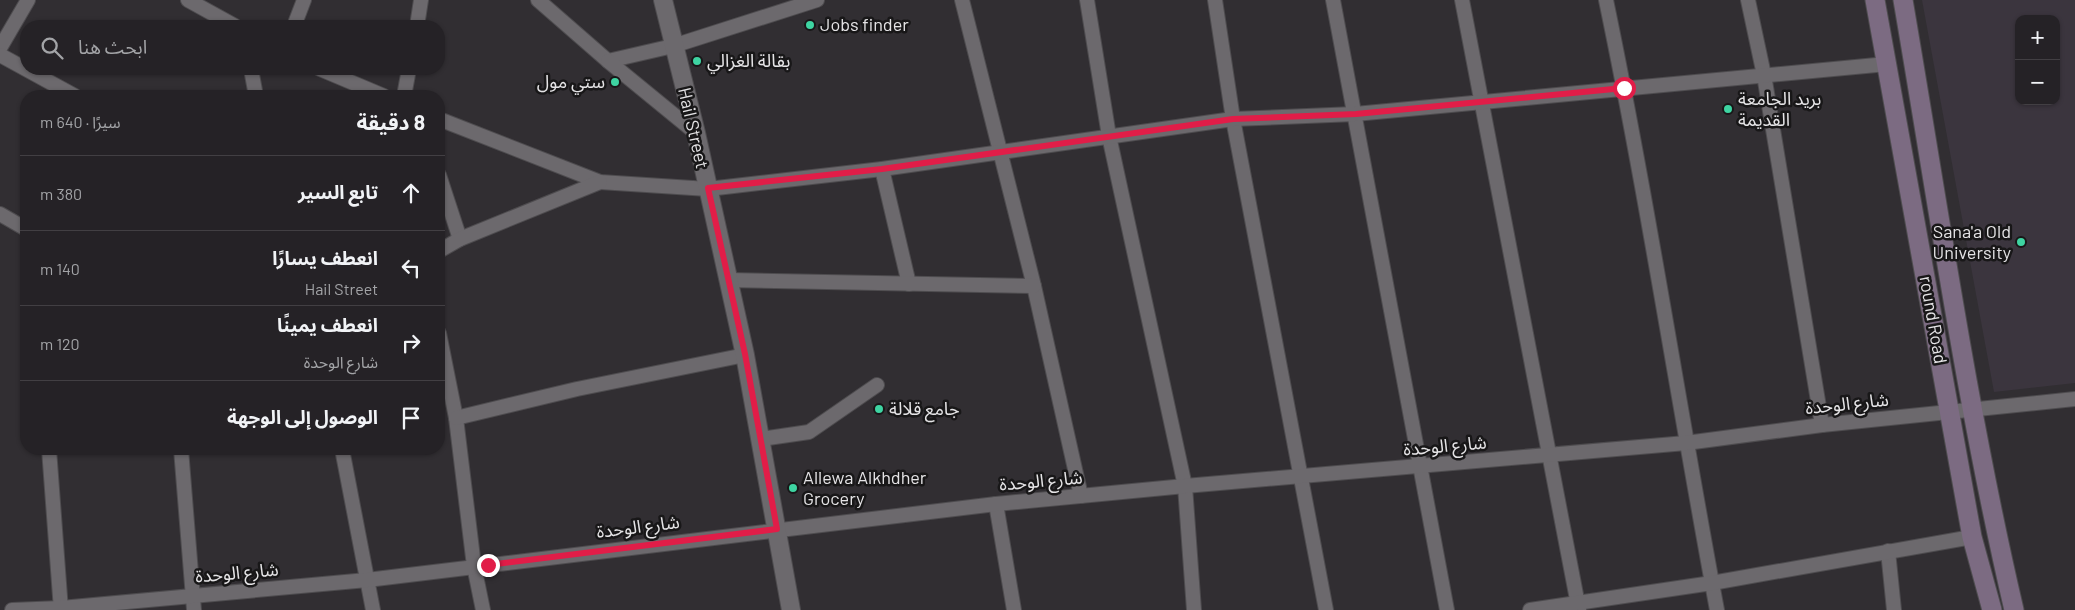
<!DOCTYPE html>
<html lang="ar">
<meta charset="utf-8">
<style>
:root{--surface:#252226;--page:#312f32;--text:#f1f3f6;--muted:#a3a4a7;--line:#423f43}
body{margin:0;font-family:Barlow,"Noto Sans Arabic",sans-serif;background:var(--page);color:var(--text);direction:rtl}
.controls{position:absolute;right:15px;top:15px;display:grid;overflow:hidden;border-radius:10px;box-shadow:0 1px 4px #0004}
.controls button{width:45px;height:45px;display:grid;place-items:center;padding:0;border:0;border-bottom:1px solid var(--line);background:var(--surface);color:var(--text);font:25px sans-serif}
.stop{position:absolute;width:15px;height:15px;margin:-11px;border:4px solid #e11d48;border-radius:50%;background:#fff}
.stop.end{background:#e11d48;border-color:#fff;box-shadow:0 1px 5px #0008}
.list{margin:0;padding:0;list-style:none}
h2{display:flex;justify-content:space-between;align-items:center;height:65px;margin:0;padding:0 20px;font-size:21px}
h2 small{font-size:16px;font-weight:400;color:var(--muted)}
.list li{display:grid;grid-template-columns:32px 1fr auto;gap:15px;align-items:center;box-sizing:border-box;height:75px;padding:0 20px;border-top:1px solid var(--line)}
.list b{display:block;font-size:19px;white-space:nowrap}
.list p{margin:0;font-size:16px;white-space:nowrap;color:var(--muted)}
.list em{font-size:16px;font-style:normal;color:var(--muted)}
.icon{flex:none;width:28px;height:28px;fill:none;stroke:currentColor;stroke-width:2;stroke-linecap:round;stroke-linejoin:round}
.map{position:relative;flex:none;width:2075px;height:610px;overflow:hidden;direction:ltr}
.search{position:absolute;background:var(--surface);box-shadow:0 1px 4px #0004;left:20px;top:20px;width:425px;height:55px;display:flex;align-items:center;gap:12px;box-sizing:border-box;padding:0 18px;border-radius:20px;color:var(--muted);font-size:19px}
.panel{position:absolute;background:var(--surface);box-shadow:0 1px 4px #0004;left:20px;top:90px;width:425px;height:365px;border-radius:20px;direction:rtl}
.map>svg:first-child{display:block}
.built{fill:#3b353e;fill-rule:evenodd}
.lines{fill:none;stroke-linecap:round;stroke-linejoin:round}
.minor-casing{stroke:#4e4c4f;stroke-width:16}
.tertiary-casing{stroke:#4e4c4f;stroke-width:20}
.secondary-casing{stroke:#4e4c4f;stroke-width:21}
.minor{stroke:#6c696d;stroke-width:14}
.tertiary{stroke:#6c696d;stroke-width:18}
.secondary{stroke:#7c6b82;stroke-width:19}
.route{stroke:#e11d48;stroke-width:6}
.poi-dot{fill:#3ed4a2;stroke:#181718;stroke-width:2}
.labels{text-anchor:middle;stroke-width:5;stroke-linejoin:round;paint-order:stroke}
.poi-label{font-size:18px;fill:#e5e4e6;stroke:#181718;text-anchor:start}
.street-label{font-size:18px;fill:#e5e4e6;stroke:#181718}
</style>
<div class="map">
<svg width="2075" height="610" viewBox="0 0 2075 610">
<rect width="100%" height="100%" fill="#312e32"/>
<!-- built -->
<path class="built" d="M1922 0H2075V383L1994 392ZM2019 19H2056V101H2019Z"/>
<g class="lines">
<defs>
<g id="minor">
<polyline points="188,0 235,26"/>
<polyline points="538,0 608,61 673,46 817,0"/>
<polyline points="962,0 1034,286 1081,496"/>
<polyline points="1087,0 1109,136 1185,486 1194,610"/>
<polyline points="1215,0 1233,119 1326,610"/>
<polyline points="1333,0 1447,610"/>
<polyline points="1462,0 1579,610"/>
<path d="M1606 0C1648 202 1679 407 1717 610"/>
<polyline points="1748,0 1764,75 1822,425"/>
<polyline points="294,26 304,0"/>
<polyline points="417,26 421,0"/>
<polyline points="0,48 28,0"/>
<polyline points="0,55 75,96"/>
<polyline points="608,61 696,133"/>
<polyline points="251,69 256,96"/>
<polyline points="320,69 384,96"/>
<polyline points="404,96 409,69"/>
<polyline points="439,119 600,182 708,189 882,169 1233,119 1355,114 1887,64"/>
<polyline points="882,169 909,284"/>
<polyline points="439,175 460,239"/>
<polyline points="0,214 26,229"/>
<polyline points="439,251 460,239 600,182"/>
<polyline points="728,280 1034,286"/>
<polyline points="439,333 456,418 474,566 483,610"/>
<polyline points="456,418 577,389 745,355"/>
<polyline points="761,439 809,432 877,385"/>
<polyline points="49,449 61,610"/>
<polyline points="181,449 194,610"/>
<polyline points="342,449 373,610"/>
<polyline points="996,504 1014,610"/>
<polyline points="1888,551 1894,610"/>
<polyline points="12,610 61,608 367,580 996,504 1185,486 1686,443 1822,425 2075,399"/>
<polyline points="1530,610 1712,583 1972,537"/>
</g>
<polyline id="tertiary" points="663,0 696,133 745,355 791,610"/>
<g id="secondary">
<polyline points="1875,0 1972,537 1992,610"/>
<path d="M1903 0C1938 204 1967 409 2014 610"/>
</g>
</defs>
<!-- minor casing -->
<use href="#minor" class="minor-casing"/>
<!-- tertiary casing -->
<use href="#tertiary" class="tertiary-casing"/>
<!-- secondary casing -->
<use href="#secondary" class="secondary-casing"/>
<!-- minor -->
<use href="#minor" class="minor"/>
<!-- tertiary -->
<use href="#tertiary" class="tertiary"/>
<!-- secondary -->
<use href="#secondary" class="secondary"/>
</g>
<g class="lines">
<!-- route -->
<polyline class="route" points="488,565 777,529 745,354 708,188 882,169 1233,119 1356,114 1624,88"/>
</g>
<!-- markers -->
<g class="poi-dot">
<circle cx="810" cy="25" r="5"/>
<circle cx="697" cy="61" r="5"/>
<circle cx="615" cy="82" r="5"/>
<circle cx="1728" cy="109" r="5"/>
<circle cx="2021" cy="242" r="5"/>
<circle cx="879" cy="409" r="5"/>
<circle cx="793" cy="488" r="5"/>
</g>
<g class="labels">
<!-- poi labels -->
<g class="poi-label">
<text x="820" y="31">Jobs finder</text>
<text x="707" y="67">بقالة الغزالي</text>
<text x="605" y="88" text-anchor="end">ستي مول</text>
<text x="1738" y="105">بريد الجامعة<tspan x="1738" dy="21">القديمة</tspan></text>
<text x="2011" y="238" text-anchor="end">Sana'a Old<tspan x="2011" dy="21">University</tspan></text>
<text x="889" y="415">جامع قلالة</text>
<text x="803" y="484">Allewa Alkhdher<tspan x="803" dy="21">Grocery</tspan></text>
</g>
<!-- street labels -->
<g class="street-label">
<text transform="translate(693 128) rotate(77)" y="6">Hail Street</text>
<text transform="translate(1933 320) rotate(80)" y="6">round Road</text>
<text transform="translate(1847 404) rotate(-6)" y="6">شارع الوحدة</text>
<text transform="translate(1445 446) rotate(-5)" y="6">شارع الوحدة</text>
<text transform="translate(1041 481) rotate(-5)" y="6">شارع الوحدة</text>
<text transform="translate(638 527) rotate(-7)" y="6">شارع الوحدة</text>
<text transform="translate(237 573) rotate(-5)" y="6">شارع الوحدة</text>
</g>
</g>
</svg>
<div class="controls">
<button>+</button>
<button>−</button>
</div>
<div class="stop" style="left:1624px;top:88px"></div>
<div class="stop end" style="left:488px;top:565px"></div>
<div class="search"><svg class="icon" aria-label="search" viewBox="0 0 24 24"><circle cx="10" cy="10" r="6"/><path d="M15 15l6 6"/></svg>ابحث هنا</div>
<section class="panel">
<h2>8 دقيقة<small>سيرًا · 640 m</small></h2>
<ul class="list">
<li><svg class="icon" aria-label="ahead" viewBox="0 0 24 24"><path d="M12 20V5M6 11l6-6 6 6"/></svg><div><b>تابع السير</b></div><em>380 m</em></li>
<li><svg class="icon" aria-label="left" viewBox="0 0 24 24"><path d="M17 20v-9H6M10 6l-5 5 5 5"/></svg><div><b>انعطف يسارًا</b><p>Hail Street</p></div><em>140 m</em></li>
<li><svg class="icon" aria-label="right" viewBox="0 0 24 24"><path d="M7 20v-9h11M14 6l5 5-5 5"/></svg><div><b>انعطف يمينًا</b><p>شارع الوحدة</p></div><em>120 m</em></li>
<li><svg class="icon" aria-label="arrive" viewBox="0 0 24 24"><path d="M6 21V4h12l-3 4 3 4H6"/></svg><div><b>الوصول إلى الوجهة</b></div></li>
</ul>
</section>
</div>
